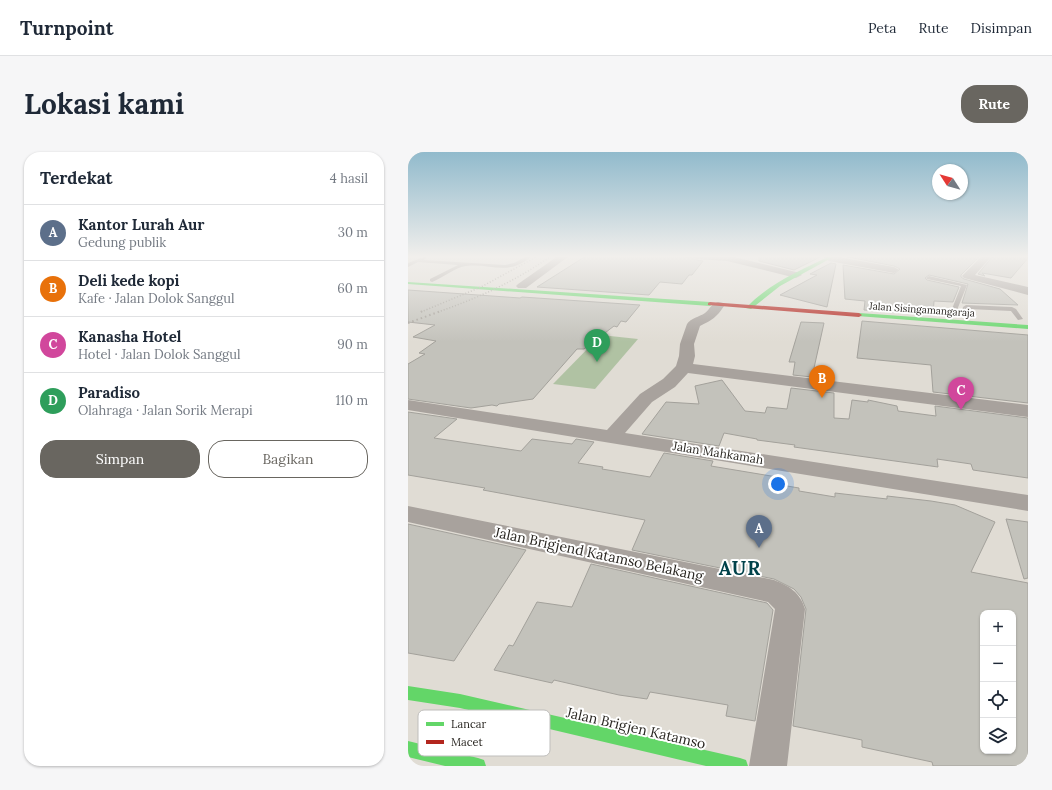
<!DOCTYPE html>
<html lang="id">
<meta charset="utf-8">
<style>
:root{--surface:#fff;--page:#f6f6f7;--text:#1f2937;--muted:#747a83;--line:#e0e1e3;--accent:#696660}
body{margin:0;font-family:Lora,serif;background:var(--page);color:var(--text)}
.controls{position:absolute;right:12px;bottom:12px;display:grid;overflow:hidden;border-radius:8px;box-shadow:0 1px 3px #0004}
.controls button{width:36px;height:36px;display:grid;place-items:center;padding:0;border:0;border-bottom:1px solid var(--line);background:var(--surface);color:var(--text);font:20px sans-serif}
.compass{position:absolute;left:524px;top:12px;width:36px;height:36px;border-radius:50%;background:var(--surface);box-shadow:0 1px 3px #0004;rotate:306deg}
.you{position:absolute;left:370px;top:332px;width:14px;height:14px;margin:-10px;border:3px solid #fff;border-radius:50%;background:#1a73e8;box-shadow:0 0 0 6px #1a73e833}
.badge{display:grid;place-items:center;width:26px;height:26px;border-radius:50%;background:var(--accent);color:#fff;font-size:13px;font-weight:700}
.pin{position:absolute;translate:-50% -33px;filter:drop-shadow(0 1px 2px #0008)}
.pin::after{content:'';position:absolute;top:21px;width:14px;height:12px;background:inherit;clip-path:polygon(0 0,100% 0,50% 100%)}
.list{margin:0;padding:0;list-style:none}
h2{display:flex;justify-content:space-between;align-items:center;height:52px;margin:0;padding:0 16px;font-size:17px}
h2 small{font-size:13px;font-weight:400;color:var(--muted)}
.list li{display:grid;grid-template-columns:26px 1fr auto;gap:12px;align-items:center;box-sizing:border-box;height:56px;padding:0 16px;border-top:1px solid var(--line)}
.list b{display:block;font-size:15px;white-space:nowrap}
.list p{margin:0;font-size:13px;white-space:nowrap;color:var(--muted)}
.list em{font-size:13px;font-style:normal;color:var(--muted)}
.actions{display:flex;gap:8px;padding:12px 16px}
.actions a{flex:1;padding:9px 0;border:1px solid var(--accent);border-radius:16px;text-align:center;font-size:14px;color:var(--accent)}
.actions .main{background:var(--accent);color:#fff}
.icon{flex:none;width:22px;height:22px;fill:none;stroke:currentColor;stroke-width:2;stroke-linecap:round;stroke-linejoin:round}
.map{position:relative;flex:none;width:620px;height:614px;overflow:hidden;border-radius:16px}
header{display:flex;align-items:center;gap:24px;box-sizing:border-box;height:56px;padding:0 20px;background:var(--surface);border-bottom:1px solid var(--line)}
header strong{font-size:19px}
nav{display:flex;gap:22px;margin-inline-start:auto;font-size:14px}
.intro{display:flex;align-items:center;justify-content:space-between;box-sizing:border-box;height:96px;padding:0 24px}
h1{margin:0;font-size:28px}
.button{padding:10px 18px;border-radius:16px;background:var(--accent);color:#fff;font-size:14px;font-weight:700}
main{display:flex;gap:24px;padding:0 24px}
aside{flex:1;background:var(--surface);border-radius:16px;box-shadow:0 1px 3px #0004}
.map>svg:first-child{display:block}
.water{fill:#b0c2a3}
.building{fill:#c3c2bb;stroke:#a3a19b;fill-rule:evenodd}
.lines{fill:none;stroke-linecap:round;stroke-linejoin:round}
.lane{fill:#a8a29d;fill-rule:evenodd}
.street{fill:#a8a29d;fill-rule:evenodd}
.fast{fill:#63d668;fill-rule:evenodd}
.jam{fill:#b3261e;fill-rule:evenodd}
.rail-far1{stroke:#a4a099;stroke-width:1.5;stroke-dasharray:1 2;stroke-linecap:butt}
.rail{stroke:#a4a099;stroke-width:2;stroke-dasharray:1.5 3;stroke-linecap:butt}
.labels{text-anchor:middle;stroke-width:4;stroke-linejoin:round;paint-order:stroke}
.far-street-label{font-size:10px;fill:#292621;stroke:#fff}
.street-label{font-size:12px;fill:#292621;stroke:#fff}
.near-street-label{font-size:14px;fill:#292621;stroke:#fff}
.near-district-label{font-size:19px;font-weight:bold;letter-spacing:1px;fill:#00424a;stroke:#fff}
.key{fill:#fff;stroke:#bfbebc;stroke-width:1}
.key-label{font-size:11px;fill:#292621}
</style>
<header>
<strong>Turnpoint</strong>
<nav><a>Peta</a><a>Rute</a><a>Disimpan</a></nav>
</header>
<div class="intro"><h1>Lokasi kami</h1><a class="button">Rute</a></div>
<main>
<aside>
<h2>Terdekat<small>4 hasil</small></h2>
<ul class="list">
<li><span class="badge" style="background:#5c6f8a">A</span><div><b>Kantor Lurah Aur</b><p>Gedung publik</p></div><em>30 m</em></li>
<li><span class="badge" style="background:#e8710a">B</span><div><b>Deli kede kopi</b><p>Kafe · Jalan Dolok Sanggul</p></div><em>60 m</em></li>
<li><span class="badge" style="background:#d1479c">C</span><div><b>Kanasha Hotel</b><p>Hotel · Jalan Dolok Sanggul</p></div><em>90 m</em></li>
<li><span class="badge" style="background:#2e9e5b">D</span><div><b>Paradiso</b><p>Olahraga · Jalan Sorik Merapi</p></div><em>110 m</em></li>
</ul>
<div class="actions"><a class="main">Simpan</a><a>Bagikan</a></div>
</aside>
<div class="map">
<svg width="620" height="614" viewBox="0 0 620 614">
<rect width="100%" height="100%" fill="#e0dcd4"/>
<!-- water -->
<polygon class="water" points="193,183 230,187 187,237 145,232"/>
<!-- building -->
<g class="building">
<polygon points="178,104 264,104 282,105 288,108 295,109 284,123 281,123 274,132 252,130 241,143 129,135"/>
<polygon points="351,104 414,104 386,118 351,109"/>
<polygon points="435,104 572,104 553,123 553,125 556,127 592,137 610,153 554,151 560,132 521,123 517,126 519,128 551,135 545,150 526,149 525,163 456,158 457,149 437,147 435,113 486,122 492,117 486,114"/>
<polygon points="585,104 620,104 620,106 603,126 574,121 577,124 570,122"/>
<polygon points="423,111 428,112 419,155 372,143 409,123 402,122"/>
<polygon points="0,138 112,146 114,145 232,153 218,170 213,169 209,175 206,174 176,197 169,197 125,247 91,252 89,254 84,253 63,256 0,247 0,212 17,202 11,201 28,189 5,185 27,173 0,170"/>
<polygon points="454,169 620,183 620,251 525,240 523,213 449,206"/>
<polygon points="393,170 416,171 404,225 385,223 387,210 381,210"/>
<polygon points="314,228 337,259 357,261 359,255 379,257 383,236 426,241 426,266 441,267 444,248 460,250 460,248 489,254 490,259 528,264 527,254 620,266 620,326 565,318 563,312 529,307 530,315 386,295 387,293 349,288 349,287 316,281 311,294 234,282 258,250 291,252 287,234"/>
<path d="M0 260 49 267 26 286 113 299 124 287 164 292 168 287 186 290 170 311 195 315 194 317 242 325 256 301 305 309 303 314 375 326 373 333 391 336V339L427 345V341L479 347V344L523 349 547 353 587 370 563 420 620 431V614H525L524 610 454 595V588L385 574 398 457 393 445 386 437 366 427 224 398 237 368 75 338 77 336 0 323ZM575 461H605V599H575Z"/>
<polygon points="598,367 620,370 620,426 616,427"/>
<polygon points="0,372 118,398 46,509 0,501"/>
<polygon points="183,412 359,451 365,458 347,569 318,564 320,553 242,540 239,547 211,543 146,528 144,531 86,518 101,493 105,494 129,450 164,455"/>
</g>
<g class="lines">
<!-- lane -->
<g class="lane">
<path d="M119 104H124C99 125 85 111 58 114 48 115 34 126 24 130L22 129V127L50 113 10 110 0 115V111L16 105 18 106 16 108 97 113 106 111Z"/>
<polygon points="521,124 559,133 547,163 542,162 553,134 519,127 518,126"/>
<polygon points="558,153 604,155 608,157 615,167 610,168 603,159 561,157 560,163 557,165 554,163 555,155"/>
</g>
<!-- street -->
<g class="street">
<polygon points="150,104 161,104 118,136 110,136 108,134 110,132"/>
<polygon points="283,104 322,104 392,121 394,123 388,126 319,109 288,107"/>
<polygon points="417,104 425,104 486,115 491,118 486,121 421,109 416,106"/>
<polygon points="574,104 584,104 567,123 620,135 620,143 556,126 554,124"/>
<path d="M310 150 315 151 316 154C309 165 304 168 292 174L286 192 287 204 285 212 620 253V265L280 221 267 235 244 250 217 281 620 343V359L0 258V248L199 278 232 242 255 227 268 214 271 204 272 192 279 172C283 166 291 165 297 161 302 157 303 152 310 150Z"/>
<path d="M0 354 366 428C381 434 392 440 397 457L379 614H341L367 457 360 450 0 370Z"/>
</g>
<!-- fast -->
<g class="fast">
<path d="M422 104H427L372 134 343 157 338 156C360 132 393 118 422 104Z"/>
<polygon points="0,130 302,150 305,152 302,154 0,132"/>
<polygon points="451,161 620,173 620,177 449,164 448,163"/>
<polygon points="0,534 52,542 332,606 338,608 340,614 298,614 52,556 0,548"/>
<polygon points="0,589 70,606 76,608 78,614 37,614 0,605"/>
</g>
<!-- jam -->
<polygon class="jam" points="302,150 451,161 454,163 451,165 300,153 300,151"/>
<!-- rail-far1 -->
<g class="rail-far1">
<polyline points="13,160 73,135 130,104"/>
<path d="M30 160C70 146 108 129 143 104"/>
</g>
<!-- rail -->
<g class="rail">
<polyline points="13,160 14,159"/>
<polyline points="0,171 33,159"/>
</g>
</g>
<!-- sky -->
<linearGradient id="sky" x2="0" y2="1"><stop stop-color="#91bacc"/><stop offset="0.55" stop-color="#f1efec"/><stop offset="1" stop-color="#f1efec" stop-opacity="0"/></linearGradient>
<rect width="620" height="190" fill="url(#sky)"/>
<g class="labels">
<!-- far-street labels -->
<g class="far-street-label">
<text transform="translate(514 157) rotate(4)" y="4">Jalan Sisingamangaraja</text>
</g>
<!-- street labels -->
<g class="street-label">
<text transform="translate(310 301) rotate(9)" y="4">Jalan Mahkamah</text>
</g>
<!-- near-street labels -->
<g class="near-street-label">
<text transform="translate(191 402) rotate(12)" y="5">Jalan Brigjend Katamso Belakang</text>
<text transform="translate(228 576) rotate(13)" y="5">Jalan Brigjen Katamso</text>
</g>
<!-- near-district labels -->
<g class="near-district-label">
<text x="332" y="423">AUR</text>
</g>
</g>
<!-- legend -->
<rect x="10" y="558" width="132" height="46" rx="6" class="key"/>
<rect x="18" y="570" width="18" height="4" fill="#63d668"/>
<rect x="18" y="588" width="18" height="4" fill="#b3261e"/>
<g class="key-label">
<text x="43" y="576">Lancar</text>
<text x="43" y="594">Macet</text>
</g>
</svg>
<div class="controls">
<button>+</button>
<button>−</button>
<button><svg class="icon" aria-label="locate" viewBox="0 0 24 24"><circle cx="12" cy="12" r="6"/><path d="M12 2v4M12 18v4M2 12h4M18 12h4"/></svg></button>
<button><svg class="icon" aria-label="layers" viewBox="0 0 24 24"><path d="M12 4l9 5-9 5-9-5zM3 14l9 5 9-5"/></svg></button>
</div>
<svg class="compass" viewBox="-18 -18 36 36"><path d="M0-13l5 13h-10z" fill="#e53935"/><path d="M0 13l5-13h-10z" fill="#747a83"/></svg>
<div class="you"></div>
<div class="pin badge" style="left:351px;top:396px;background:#5c6f8a">A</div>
<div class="pin badge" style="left:414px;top:246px;background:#e8710a">B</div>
<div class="pin badge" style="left:553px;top:258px;background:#d1479c">C</div>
<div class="pin badge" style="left:189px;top:210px;background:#2e9e5b">D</div>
</div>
</main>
